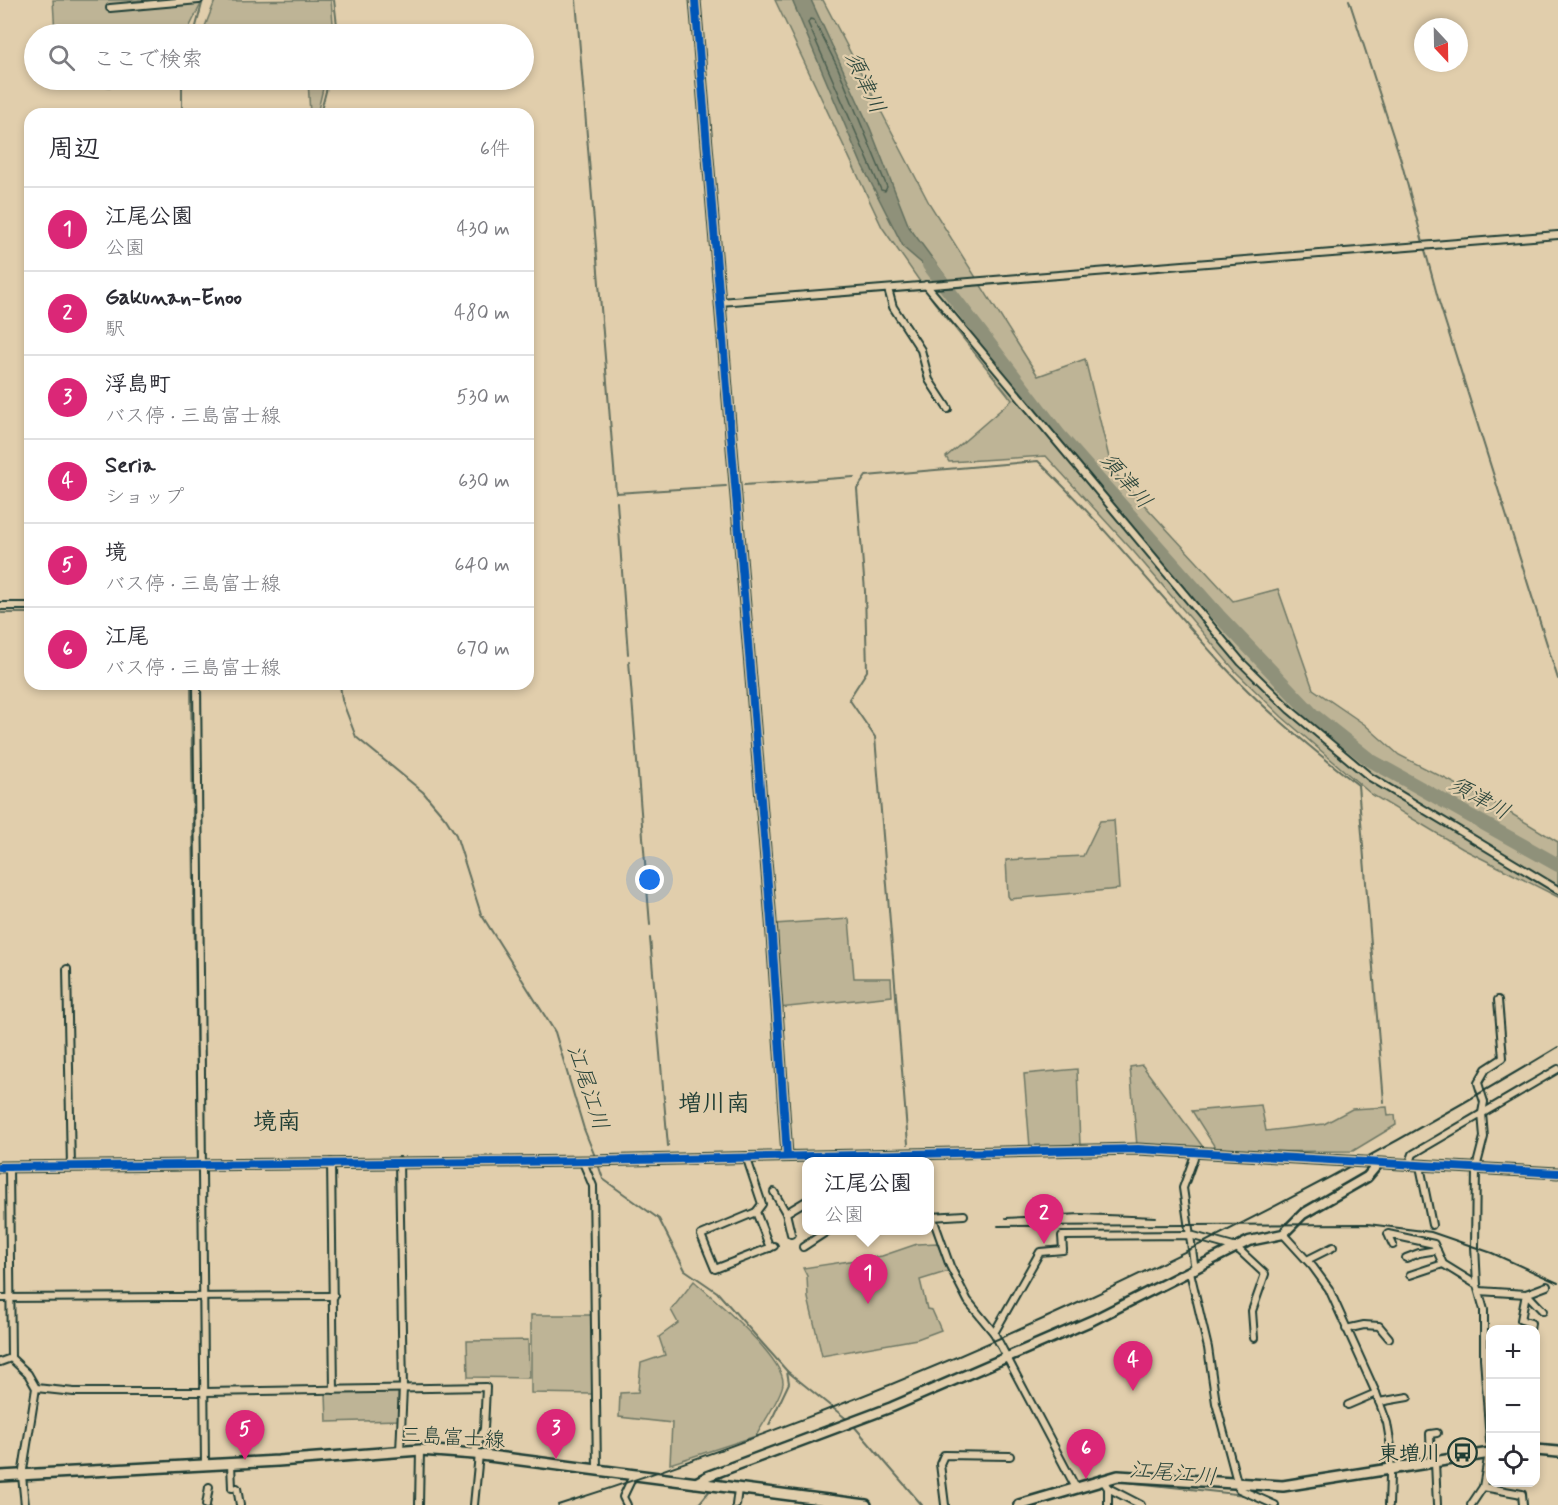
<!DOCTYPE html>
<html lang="ja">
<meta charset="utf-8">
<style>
:root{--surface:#fff;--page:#f7f7f7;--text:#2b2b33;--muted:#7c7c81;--line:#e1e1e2;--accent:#db2777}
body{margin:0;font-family:Mynerve,"Klee One",sans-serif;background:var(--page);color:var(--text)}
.controls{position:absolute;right:18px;bottom:18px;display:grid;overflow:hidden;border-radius:12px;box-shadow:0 3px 9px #0003}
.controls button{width:54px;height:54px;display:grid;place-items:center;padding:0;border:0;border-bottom:2px solid var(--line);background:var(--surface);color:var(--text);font:30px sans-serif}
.compass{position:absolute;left:1414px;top:18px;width:54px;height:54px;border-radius:50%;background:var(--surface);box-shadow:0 3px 9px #0003;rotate:158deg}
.you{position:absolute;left:650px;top:880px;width:21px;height:21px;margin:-15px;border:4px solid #fff;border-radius:50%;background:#1a73e8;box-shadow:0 0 0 9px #1a73e833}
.badge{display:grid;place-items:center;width:39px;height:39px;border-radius:50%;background:var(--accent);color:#fff;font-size:20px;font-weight:700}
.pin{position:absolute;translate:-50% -50px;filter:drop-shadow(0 2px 3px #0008)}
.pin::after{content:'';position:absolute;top:32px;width:21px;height:18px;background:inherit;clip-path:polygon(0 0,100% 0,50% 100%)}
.popup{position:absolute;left:802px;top:1157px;width:132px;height:78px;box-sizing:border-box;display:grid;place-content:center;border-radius:12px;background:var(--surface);filter:drop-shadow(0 2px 4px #0005);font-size:20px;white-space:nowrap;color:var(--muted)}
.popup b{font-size:22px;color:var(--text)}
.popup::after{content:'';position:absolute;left:50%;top:100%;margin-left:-12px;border:12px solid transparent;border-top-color:var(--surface)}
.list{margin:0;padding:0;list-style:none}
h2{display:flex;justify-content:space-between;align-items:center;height:78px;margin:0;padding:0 24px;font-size:26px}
h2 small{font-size:20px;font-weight:400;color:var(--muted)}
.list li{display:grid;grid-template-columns:39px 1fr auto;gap:18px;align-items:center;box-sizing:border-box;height:84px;padding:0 24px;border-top:2px solid var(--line)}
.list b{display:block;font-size:22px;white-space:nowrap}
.list p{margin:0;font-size:20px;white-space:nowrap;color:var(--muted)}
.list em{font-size:20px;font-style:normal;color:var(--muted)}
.icon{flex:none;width:33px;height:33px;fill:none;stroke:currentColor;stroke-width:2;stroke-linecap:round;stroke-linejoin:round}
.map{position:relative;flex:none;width:1558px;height:1505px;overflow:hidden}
.search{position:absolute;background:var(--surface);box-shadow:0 3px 9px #0003;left:24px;top:24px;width:510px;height:66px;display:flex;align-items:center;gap:15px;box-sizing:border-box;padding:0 21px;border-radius:33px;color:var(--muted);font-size:22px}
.panel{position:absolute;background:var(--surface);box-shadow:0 3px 9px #0003;left:24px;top:108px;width:510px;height:582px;border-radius:18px}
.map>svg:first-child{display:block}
.green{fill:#beb496;stroke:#6e7865;stroke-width:1.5}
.water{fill:#8f917a;stroke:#626f5e;stroke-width:1.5}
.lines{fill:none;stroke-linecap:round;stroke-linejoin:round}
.shore{stroke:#4c5f50;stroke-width:1.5}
.stream{stroke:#626f5e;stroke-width:2}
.river{stroke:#8f917a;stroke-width:14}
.street-casing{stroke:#1f3d34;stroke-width:10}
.secondary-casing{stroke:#1f3d34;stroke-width:13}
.primary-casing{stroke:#1f3d34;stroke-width:14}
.street{stroke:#e1ceac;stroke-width:6}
.secondary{stroke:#e1ceac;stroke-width:8}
.primary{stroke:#e1ceac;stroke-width:9}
.rail{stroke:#1f3d34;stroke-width:2}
.cycleway-casing{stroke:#e1ceac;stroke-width:11}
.cycleway{stroke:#0057b8;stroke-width:8}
.labels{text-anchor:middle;stroke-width:4.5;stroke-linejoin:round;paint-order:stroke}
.street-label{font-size:21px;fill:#1f3d34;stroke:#e1ceac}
.poi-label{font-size:21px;font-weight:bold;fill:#1f3d34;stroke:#e1ceac;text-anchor:end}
.water-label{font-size:22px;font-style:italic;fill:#2a453b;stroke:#e1ceac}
.quarter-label{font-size:24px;font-weight:bold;fill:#1f3d34;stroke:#e1ceac}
</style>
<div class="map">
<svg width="1558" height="1505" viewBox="0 0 1558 1505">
<rect width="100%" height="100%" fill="#e1ceac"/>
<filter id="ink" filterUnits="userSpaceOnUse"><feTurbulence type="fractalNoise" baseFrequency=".0167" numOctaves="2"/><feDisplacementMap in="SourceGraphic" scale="12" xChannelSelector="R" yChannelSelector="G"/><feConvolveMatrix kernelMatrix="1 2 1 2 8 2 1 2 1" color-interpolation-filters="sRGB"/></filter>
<g filter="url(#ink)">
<!-- green -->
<g class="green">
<polygon points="53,0 203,0 186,34 55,34"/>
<polygon points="331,0 334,34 202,34 215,1"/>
<polygon points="775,0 823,0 929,203 1038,376 1085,359 1112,470 1233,601 1278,589 1313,689 1364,724 1399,755 1497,805 1558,842 1558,897 1463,849 1371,794 1282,717 1237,673 1134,552 1046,456 949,462 946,457 1012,400 934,302 882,227"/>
<polygon points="84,80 133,80 109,87"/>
<polygon points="308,80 325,80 317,114 310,114"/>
<polygon points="1114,820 1119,889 1010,899 1008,896 1006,860 1083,856 1100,821"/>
<polygon points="849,919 854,978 891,978 892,996 779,1008 774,924"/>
<polygon points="1142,1065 1203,1147 1137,1146 1130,1067"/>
<polygon points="1077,1069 1080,1145 1030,1147 1024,1074"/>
<polygon points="1261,1105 1266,1131 1324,1124 1352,1109 1387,1107 1388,1116 1395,1115 1396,1125 1353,1151 1218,1152 1192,1111"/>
<polygon points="937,1243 949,1271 920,1280 927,1309 932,1310 941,1330 917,1339 822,1356 808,1298 807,1276 803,1268 882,1256 917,1244"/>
<path d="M694 1281C713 1298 785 1359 783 1383 782 1396 763 1423 756 1436L670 1464 672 1423 619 1417 620 1393 638 1392 641 1363 665 1355 659 1337 678 1323 671 1310Z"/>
<polygon points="531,1315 592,1315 592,1394 531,1393"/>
<polygon points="528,1340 529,1378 468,1377 467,1341"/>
<polygon points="398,1392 399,1420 327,1422 326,1393"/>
</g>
<!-- water -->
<polygon class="water" points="792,0 811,0 870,128 909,227 946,277 940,279 904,248 861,163"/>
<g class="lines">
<!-- shore -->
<polygon class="shore" points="810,19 814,20 838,68 887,187 885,191 881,190 808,23"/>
<!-- stream -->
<g class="stream">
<polyline points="334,0 338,34"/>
<polyline points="576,0 616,493 726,486"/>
<polyline points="1349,0 1400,157 1439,302 1558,679"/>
<polyline points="194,34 203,0"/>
<polyline points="182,80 182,114"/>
<polyline points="320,114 329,80"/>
<polyline points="744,485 854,477"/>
<polyline points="617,502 628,654"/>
<polyline points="0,613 30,613"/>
<polyline points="629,661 650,925"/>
<polyline points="191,684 198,1155"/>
<polyline points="340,684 342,700 356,737 423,792 446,819 456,835 481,914 555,1032 584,1129 596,1159"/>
<polyline points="650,938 668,1146"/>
<path d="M908 1144 875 737 849 699 867 671 865 591 857 489 866 476 1038 461C1104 525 1160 596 1222 664 1263 709 1310 748 1358 785L1384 1102"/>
<polyline points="598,1164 603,1179 659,1219 685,1270 717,1292 787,1371 849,1421"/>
<polyline points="769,1425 789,1383 787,1371"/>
<polyline points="853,1425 922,1505"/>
<polyline points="1117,1481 1245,1495"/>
<polyline points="717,1482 725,1473"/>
<polyline points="1080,1492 1101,1486"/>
<polyline points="1256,1500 1267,1505"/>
<polyline points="698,1505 711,1489"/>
</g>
<!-- river -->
<polyline class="river" points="929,265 1059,435 1218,615 1313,715 1370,760 1558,865"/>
<defs>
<g id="street">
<polyline points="110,8 199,0"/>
<polyline points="926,285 1241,662 1290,710 1370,777 1558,890"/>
<polyline points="888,289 893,307 921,350 929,380 948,409"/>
<polyline points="720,302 1558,235"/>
<polyline points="0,606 30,606"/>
<polyline points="197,684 205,1465"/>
<polyline points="67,969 71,1167"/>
<polyline points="746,1156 762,1204 756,1212 701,1235 715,1269 774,1246"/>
<polyline points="582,1160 593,1186 597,1469"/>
<polyline points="399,1161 403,1388 400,1451"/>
<polyline points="331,1162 334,1390"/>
<polyline points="1409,1165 1413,1154 1558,1069"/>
<polyline points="1420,1166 1432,1225"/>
<polyline points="9,1167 11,1358 28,1374 36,1388 74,1392 205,1392 486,1387 484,1429 474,1454"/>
<polyline points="774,1192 786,1213"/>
<polyline points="930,1210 950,1266 968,1301 994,1333 1075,1486"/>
<polyline points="756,1212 770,1248"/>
<polyline points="931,1217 964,1215"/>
<polyline points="791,1234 786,1213 806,1201"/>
<polyline points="1283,1234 1313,1267 1329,1289 1376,1393 1387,1423 1391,1447 1389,1505"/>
<polyline points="1393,1245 1388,1234 1434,1244 1443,1264 1477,1285"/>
<polyline points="803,1247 829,1230"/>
<polyline points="1406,1258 1419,1253 1437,1250"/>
<polyline points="1307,1260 1333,1247"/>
<polyline points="1195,1270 1183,1188 1196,1152"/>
<polyline points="1190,1272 1208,1348 1216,1403 1239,1489 1275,1505"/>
<polyline points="1410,1275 1443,1264"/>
<polyline points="1479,1291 1526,1294 1547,1286"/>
<polyline points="1526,1294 1521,1320 1531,1323 1530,1330"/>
<polyline points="1527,1294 1543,1311"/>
<polyline points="0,1298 334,1296"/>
<polyline points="1346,1329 1364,1325 1379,1326 1389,1338"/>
<polyline points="994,1333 1040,1252 1063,1250 1062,1236 1190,1235 1237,1248 1265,1274 1252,1311 1254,1338"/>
<polyline points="0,1362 11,1358"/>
<polyline points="1379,1402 1408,1397"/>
<polyline points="1348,1405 1376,1393"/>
<polyline points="1490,1442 1484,1358 1484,1310 1477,1285 1475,1246 1476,1168 1484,1137 1482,1113 1484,1102 1478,1083 1486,1069 1503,1058 1498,1000"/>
<polyline points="1435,1462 1437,1505"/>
<polyline points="1431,1463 1430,1434 1437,1433"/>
<polyline points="231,1464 232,1488"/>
<polyline points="1102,1479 1108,1488 1141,1505"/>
<polyline points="1483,1487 1522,1494 1523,1505"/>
<polyline points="237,1488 240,1505"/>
<polyline points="25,1505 22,1476 36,1388"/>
<polyline points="206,1505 209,1487"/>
<polyline points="419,1505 420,1450"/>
<polyline points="474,1505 479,1454"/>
<polyline points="627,1505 623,1497 633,1476"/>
<polyline points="736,1505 738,1489"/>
<polyline points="945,1505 940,1464 944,1455 1010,1456"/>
<polyline points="1108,1505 1108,1488"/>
<polyline points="1471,1505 1483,1487 1489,1453"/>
</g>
<g id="secondary">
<polyline points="695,0 771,921 787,1155"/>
<polyline points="0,1167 587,1161 1138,1149 1558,1173"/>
<polyline points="695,1483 708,1476 892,1407 1093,1320 1249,1241 1283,1234 1303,1214 1367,1177 1378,1164"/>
</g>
<g id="primary">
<polyline points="1536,1450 1558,1452"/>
<polyline points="0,1476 278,1461 420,1450 474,1454 866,1505"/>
<polyline points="1019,1505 1118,1476 1283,1486 1490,1453"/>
</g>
</defs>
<!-- street casing -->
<use href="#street" class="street-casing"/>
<!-- secondary casing -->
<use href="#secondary" class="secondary-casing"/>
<!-- primary casing -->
<use href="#primary" class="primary-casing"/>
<!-- street -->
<use href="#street" class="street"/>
<!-- secondary -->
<use href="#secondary" class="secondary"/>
<!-- primary -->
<use href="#primary" class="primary"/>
<!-- rail -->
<g class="rail">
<polyline points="1006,1218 1081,1214 1156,1217"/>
<polyline points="998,1226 1368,1224 1431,1232 1492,1253 1558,1283"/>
<path d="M558 1505C913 1392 1239 1240 1558 1047"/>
</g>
<defs>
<g id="cycleway">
<polyline points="695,0 771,921 787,1155"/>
<polyline points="0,1167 587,1161 1138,1149 1558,1173"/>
</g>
</defs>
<!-- cycleway casing -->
<use href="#cycleway" class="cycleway-casing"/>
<!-- cycleway -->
<use href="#cycleway" class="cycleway"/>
</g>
</g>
<!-- icons -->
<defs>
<symbol id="bus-ring" viewBox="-11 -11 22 22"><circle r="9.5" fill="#e1ceac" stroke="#1f3d34" stroke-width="1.5"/><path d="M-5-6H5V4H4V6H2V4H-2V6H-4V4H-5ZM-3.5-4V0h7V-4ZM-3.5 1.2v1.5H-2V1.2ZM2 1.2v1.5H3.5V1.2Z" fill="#1f3d34"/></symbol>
</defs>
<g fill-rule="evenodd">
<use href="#bus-ring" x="1446" y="1436" width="33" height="33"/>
</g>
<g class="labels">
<!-- street labels -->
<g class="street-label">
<text transform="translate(453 1437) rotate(3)" y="7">三島富士線</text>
</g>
<!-- poi labels -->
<g class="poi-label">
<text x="1441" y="1460">東増川</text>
</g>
<!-- water labels -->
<g class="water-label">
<text transform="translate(866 82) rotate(65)" y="8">須津川</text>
<text transform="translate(1127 480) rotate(49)" y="8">須津川</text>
<text transform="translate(1480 797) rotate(29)" y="8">須津川</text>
<text transform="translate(589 1087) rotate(72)" y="8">江尾江川</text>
<text transform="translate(1173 1472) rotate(5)" y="8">江尾江川</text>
</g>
<!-- quarter labels -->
<g class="quarter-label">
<text x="714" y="1111">増川南</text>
<text x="277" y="1129">境南</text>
</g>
</g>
</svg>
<div class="controls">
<button>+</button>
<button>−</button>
<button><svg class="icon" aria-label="locate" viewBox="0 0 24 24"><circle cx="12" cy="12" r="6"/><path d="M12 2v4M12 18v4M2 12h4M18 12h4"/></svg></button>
</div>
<svg class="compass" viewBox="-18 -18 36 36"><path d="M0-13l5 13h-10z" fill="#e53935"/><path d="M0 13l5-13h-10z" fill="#7c7c81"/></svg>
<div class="you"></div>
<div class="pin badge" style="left:868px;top:1304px">1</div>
<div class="popup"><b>江尾公園</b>公園</div>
<div class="pin badge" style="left:1044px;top:1244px">2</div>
<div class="pin badge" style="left:556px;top:1459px">3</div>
<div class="pin badge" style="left:1133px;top:1391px">4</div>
<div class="pin badge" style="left:245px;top:1460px">5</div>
<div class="pin badge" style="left:1086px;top:1479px">6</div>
<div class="search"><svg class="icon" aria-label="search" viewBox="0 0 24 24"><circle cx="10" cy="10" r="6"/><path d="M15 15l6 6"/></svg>ここで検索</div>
<section class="panel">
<h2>周辺<small>6件</small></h2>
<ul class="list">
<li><span class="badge">1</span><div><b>江尾公園</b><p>公園</p></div><em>430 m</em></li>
<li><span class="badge">2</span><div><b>Gakunan-Enoo</b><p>駅</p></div><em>480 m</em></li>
<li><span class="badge">3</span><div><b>浮島町</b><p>バス停 · 三島富士線</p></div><em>530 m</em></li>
<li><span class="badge">4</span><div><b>Seria</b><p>ショップ</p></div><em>630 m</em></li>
<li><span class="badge">5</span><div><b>境</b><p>バス停 · 三島富士線</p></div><em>640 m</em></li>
<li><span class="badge">6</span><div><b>江尾</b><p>バス停 · 三島富士線</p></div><em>670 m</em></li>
</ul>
</section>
</div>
